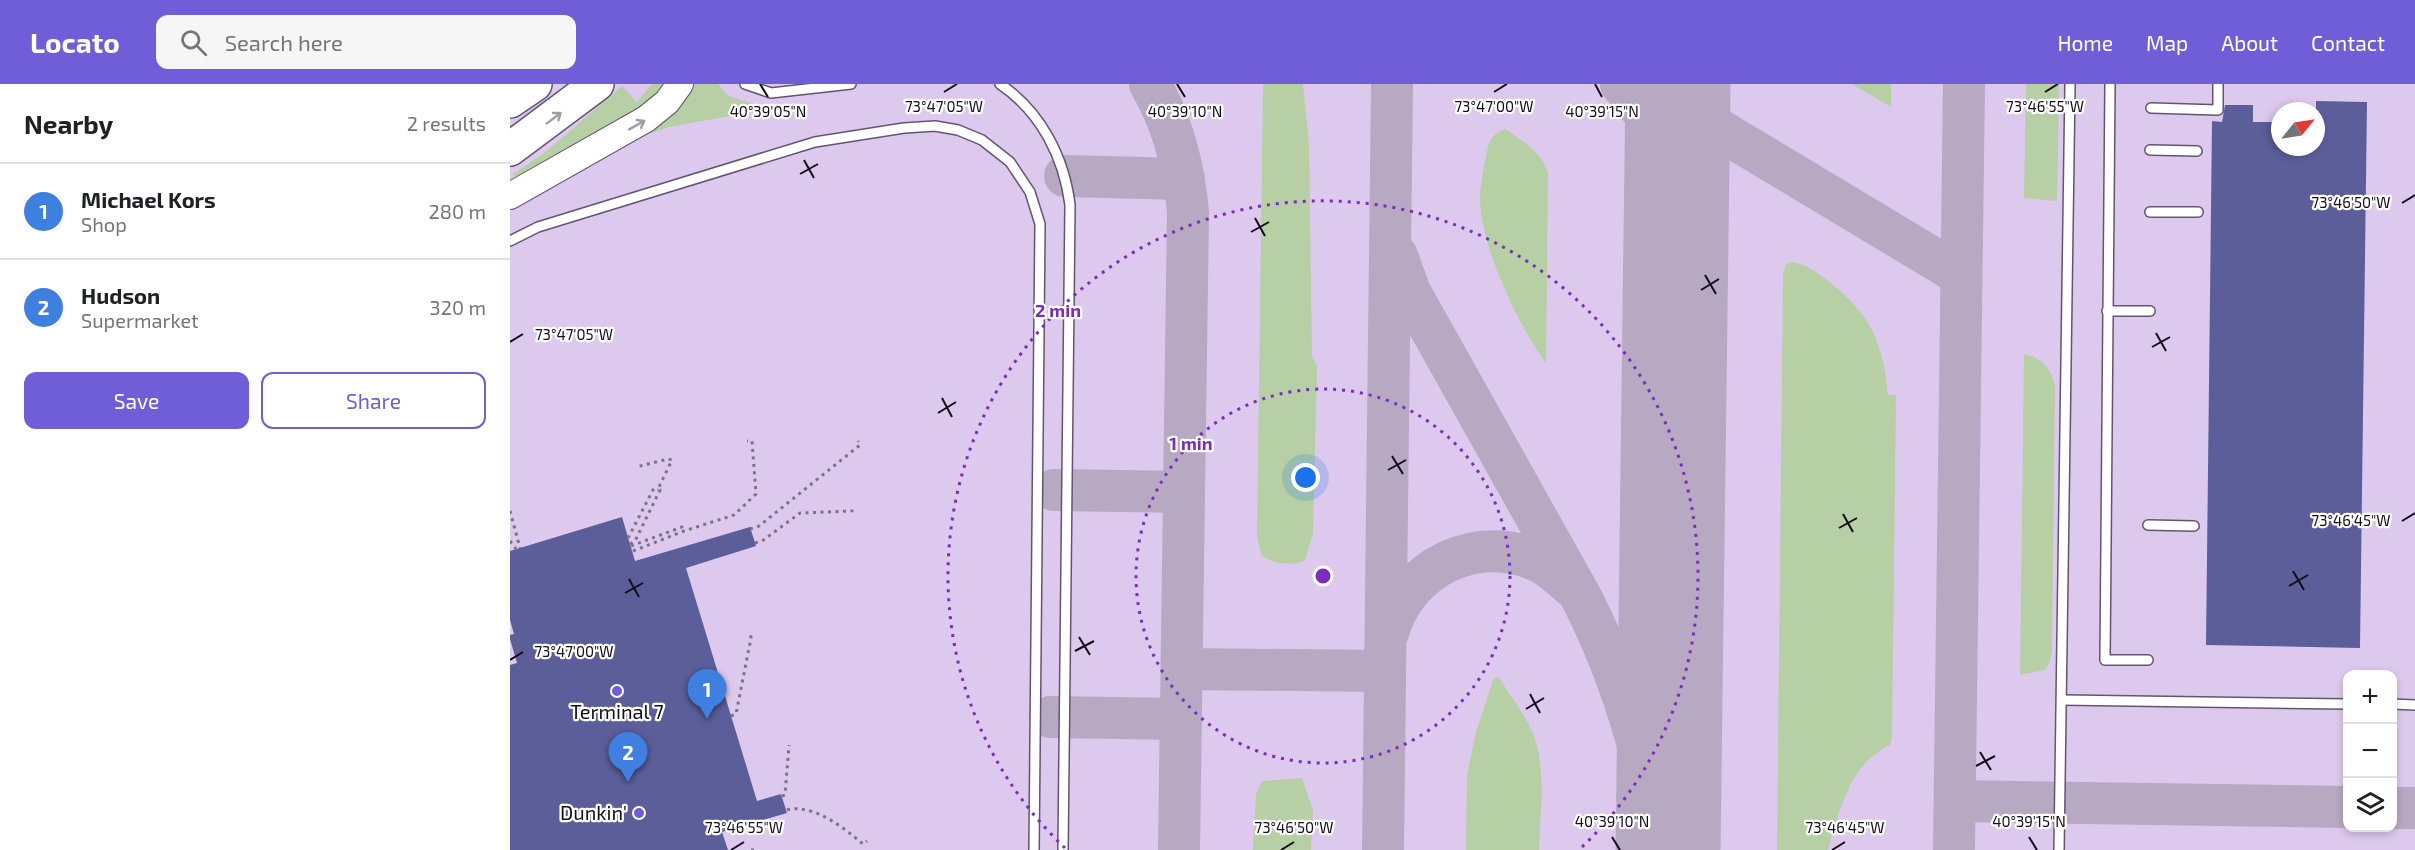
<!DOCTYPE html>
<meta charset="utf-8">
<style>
:root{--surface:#fff;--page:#f6f6f6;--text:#202124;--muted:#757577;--line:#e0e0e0;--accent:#705ed9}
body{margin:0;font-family:"Exo 2",sans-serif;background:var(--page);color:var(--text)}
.controls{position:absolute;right:18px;bottom:18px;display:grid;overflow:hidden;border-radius:12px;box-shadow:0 3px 9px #0003}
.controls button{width:54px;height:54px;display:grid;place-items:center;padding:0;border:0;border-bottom:2px solid var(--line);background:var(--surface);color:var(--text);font:30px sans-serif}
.compass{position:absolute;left:1761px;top:18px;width:54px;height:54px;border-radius:50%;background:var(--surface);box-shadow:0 3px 9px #0003;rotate:60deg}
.you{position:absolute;left:796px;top:394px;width:21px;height:21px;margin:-15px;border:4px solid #fff;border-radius:50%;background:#1a73e8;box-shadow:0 0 0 9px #1a73e833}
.badge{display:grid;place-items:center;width:39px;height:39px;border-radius:50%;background:var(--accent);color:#fff;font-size:20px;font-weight:700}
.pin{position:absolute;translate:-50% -50px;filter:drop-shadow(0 2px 3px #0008)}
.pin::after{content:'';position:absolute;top:32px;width:21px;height:18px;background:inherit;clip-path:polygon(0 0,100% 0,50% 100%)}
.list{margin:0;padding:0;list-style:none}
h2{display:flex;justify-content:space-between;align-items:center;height:78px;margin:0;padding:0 24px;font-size:26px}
h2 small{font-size:20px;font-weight:400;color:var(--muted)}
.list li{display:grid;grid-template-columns:39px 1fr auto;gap:18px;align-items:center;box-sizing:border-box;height:96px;padding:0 24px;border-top:2px solid var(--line)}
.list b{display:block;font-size:22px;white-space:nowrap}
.list p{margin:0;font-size:20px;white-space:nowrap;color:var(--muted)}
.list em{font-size:20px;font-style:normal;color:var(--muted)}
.actions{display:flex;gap:12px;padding:18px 24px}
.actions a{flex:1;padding:14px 0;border:2px solid var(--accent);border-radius:12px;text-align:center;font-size:21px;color:var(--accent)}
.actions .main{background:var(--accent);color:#fff}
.icon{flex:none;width:33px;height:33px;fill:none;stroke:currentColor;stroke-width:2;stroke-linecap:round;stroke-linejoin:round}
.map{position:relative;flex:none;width:1905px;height:766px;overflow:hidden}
header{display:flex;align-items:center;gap:36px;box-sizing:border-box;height:84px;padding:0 30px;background:var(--accent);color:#fff}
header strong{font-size:28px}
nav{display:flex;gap:33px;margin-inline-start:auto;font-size:21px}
.search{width:420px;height:54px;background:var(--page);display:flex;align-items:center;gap:15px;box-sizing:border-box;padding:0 21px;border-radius:12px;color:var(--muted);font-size:22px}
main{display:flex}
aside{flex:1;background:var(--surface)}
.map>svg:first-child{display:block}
.built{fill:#ddc9ee;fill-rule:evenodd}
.green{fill:#b7cfa4}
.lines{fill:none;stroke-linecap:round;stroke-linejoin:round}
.taxiway{stroke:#b7a9c2;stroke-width:42}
.runway{stroke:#b7a9c2;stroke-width:105}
.building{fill:#5b5e99}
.lane-casing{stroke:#63556f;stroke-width:12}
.secondary-casing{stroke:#63556f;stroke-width:28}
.highway-casing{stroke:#63556f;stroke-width:36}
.path{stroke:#7c7285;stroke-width:3;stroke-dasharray:3 4.5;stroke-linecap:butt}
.lane{stroke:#fff;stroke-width:9}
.secondary{stroke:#fff;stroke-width:26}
.highway{stroke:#fff;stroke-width:33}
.oneway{stroke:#a19ea2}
.ticks{fill:none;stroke:#130d17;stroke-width:2}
.ring{fill:none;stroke:#7b2cbf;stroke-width:3;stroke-dasharray:3 6}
.poi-dot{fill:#705ed9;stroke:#fff;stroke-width:2}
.labels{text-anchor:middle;stroke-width:4.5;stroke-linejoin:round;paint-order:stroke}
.poi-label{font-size:20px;fill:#130d17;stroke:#fff}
.ticks-label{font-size:15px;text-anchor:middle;fill:#130d17;stroke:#fff;stroke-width:4.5;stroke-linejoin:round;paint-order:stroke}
.centre{fill:#7b2cbf;stroke:#fff;stroke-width:3}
.ring-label{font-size:18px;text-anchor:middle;font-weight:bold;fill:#7b2cbf;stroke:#fff;stroke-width:4.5;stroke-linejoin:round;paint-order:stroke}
</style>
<header>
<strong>Locato</strong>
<div class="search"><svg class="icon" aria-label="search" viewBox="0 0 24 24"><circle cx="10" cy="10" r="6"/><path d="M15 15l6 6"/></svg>Search here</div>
<nav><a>Home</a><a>Map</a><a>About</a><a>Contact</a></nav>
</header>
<main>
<aside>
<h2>Nearby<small>2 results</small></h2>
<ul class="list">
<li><span class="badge" style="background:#3f7fe0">1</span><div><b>Michael Kors</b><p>Shop</p></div><em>280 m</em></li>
<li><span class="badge" style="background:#3f7fe0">2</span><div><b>Hudson</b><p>Supermarket</p></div><em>320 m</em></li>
</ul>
<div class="actions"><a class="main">Save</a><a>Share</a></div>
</aside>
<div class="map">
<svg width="1905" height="766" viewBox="0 0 1905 766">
<rect width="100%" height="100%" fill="#e7d7f5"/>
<!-- built -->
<path class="built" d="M0 0H1905V766H0ZM1770 27H1806V63H1770ZM1838 590H1882V744H1838Z"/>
<!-- green -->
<g class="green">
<polygon points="142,0 208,0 219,12 260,25 159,43 14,94 2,91 38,66 112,2 127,18"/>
<path d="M753 0H793L799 60 802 273 807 282 803 450 795 476C781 483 764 480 751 471L747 450Z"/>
<polygon points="1342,0 1381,0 1381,23"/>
<polygon points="1516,0 1549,0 1547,117 1514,114"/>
<path d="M995 45C1014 58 1032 68 1038 90L1036 279C1008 241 968 158 970 109 971 99 973 88 975 77 978 62 979 51 995 45Z"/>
<path d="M1282 178C1297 180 1311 191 1323 201 1363 234 1373 260 1378 311H1386L1382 652 1380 661C1339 680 1330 726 1318 766H1267L1273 189 1276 180Z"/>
<path d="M1514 270C1532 274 1541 284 1545 302L1542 567 1540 577 1535 586 1510 591Z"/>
<path d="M988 592C999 610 1013 628 1022 647 1037 680 1030 730 1029 766H956L957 691 966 648 983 596Z"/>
<polygon points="792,694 803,726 801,766 743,766 746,710 752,697"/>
</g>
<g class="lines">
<!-- taxiway -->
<g class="taxiway">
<path d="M640 0C663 39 674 83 678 128L669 766"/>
<polyline points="1111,0 1134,29 1144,49 1159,87 1162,115 1162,274"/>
<polyline points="1133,0 1451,191"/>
<polyline points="555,92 674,95"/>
<path d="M887 172 900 208 1072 515C1112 594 1137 678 1149 766"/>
<polyline points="544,406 674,408"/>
<path d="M878 549C896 483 969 447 1032 479 1043 485 1052 494 1061 502"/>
<polyline points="672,585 875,587"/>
<polyline points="540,633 671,635"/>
<polyline points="1445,717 1838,723"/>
<polyline points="1882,724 1905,724"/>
<polyline points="873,766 882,0"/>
<polyline points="1444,766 1454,0"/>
</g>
<!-- runway -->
<polyline class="runway" points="1158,766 1168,0"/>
</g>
<!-- building -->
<g class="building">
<polygon points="1806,17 1857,18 1850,564 1696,561 1702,37 1712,38 1715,21 1743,21 1743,38 1770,38 1770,63 1806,63"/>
<polygon points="112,433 125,477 240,443 246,462 176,484 247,717 271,710 277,729 212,748 218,766 0,766 0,581 7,579 0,555 0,551 4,550 0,536 0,467"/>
</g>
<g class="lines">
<defs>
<g id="lane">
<polyline points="235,0 261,9 341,0"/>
<path d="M490 0C531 28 554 73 560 121L553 766"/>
<polyline points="1600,0 1595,576 1638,576"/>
<polyline points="1641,24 1708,26 1708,0"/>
<polyline points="1640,66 1687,67"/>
<polyline points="1640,128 1688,128"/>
<polyline points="0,157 28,143 305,58 394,44 425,42 448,46 472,56 500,78 520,108 530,140 524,766"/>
<polyline points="1597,227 1640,227"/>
<polyline points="1638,441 1684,442"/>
<polyline points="1552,616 1838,620"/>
<polyline points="1882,620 1905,621"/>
<polyline points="1549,766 1560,0"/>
</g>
<polyline id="secondary" points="0,112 136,35 157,18 170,0"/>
<g id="highway">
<polyline points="0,17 25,0"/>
<polyline points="0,65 87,0"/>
</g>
</defs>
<!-- lane casing -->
<use href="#lane" class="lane-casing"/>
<!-- secondary casing -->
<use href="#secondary" class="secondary-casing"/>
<!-- highway casing -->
<use href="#highway" class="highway-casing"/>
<!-- path -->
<g class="path">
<polyline points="0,427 10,464"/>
<polyline points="240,445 249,442 350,361 348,357"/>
<polyline points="118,454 144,404 148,405"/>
<polyline points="0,457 6,465"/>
<polyline points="245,459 252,457 290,429 342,427 343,423"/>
<polyline points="120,460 125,457 150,406 148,405 162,376 158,375 126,383"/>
<polyline points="121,462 172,443 174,447"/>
<polyline points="123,467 174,447 224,431 246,410 242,357 237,357"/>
<polyline points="221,632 226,630 241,554 240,547"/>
<polyline points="272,712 275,711 279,661"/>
<path d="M277 726C303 719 334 744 353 760L357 757"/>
<polyline points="241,766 247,766"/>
</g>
<!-- lane -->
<use href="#lane" class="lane"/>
<!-- secondary -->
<use href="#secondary" class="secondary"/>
<!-- highway -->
<use href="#highway" class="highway"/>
</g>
<!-- one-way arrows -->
<defs><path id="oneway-shaft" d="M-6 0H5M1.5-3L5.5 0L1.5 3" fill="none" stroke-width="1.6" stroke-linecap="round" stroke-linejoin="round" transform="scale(1.5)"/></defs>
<g class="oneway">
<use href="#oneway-shaft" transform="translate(44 34) rotate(-37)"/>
<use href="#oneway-shaft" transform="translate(127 41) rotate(-29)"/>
</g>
<!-- ticks -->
<path class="ticks" d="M250 0 258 13M667 0 675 13M1085 0 1092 13M434 8 447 0M984 8 997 0M1535 8 1548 0M294 76 304 94M290 90 308 80M1892 119 1905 111M745 134 755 152M741 148 759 138M1195 191 1206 210M1191 206 1209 195M1646 249 1656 267M0 258 13 250M1642 263 1660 253M432 314 442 333M428 329 446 318M882 372 893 390M878 386 896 376M1333 430 1343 448M1892 437 1905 429M1329 444 1347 434M1783 487 1794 506M119 495 129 513M1779 502 1798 491M115 509 133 499M569 553 580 571M565 567 584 557M0 576 13 568M1020 610 1030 629M1016 625 1034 614M1470 668 1481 686M1466 682 1485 672M1102 753 1110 766M1519 753 1527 766M221 766 234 758M771 766 784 758M1322 766 1335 758"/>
<!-- distance rings -->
<g class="ring">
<circle cx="813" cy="492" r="187"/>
<path d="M555 764A375 375 0 1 1 1071 764"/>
</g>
<!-- markers -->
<g class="poi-dot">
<circle cx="107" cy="607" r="6"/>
<circle cx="129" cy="729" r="6"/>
</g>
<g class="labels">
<!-- poi labels -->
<g class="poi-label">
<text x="107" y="635">Terminal 7</text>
<text x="117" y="736" text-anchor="end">Dunkin'</text>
</g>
</g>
<g class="ticks-label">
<text x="434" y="28">73°47'05"W</text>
<text x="984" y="28">73°47'00"W</text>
<text x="1535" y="28">73°46'55"W</text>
<text x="258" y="33">40°39'05"N</text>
<text x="675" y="33">40°39'10"N</text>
<text x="1092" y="33">40°39'15"N</text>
<text x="1841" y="124">73°46'50"W</text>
<text x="64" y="256">73°47'05"W</text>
<text x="1841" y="442">73°46'45"W</text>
<text x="64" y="573">73°47'00"W</text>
<text x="1102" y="743">40°39'10"N</text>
<text x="1519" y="743">40°39'15"N</text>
<text x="234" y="749">73°46'55"W</text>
<text x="784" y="749">73°46'50"W</text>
<text x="1335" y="749">73°46'45"W</text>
</g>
<circle cx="813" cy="492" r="9" class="centre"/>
<g class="ring-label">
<text x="548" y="233">2 min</text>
<text x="681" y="366">1 min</text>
</g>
</svg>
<div class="controls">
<button>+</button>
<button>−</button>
<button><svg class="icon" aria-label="layers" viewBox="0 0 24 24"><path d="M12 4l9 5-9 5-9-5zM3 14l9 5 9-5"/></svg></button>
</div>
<svg class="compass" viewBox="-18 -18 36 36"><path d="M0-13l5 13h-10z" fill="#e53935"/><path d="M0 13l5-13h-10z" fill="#757577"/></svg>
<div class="you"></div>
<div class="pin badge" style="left:197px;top:635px;background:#3f7fe0">1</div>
<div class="pin badge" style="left:118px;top:698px;background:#3f7fe0">2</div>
</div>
</main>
